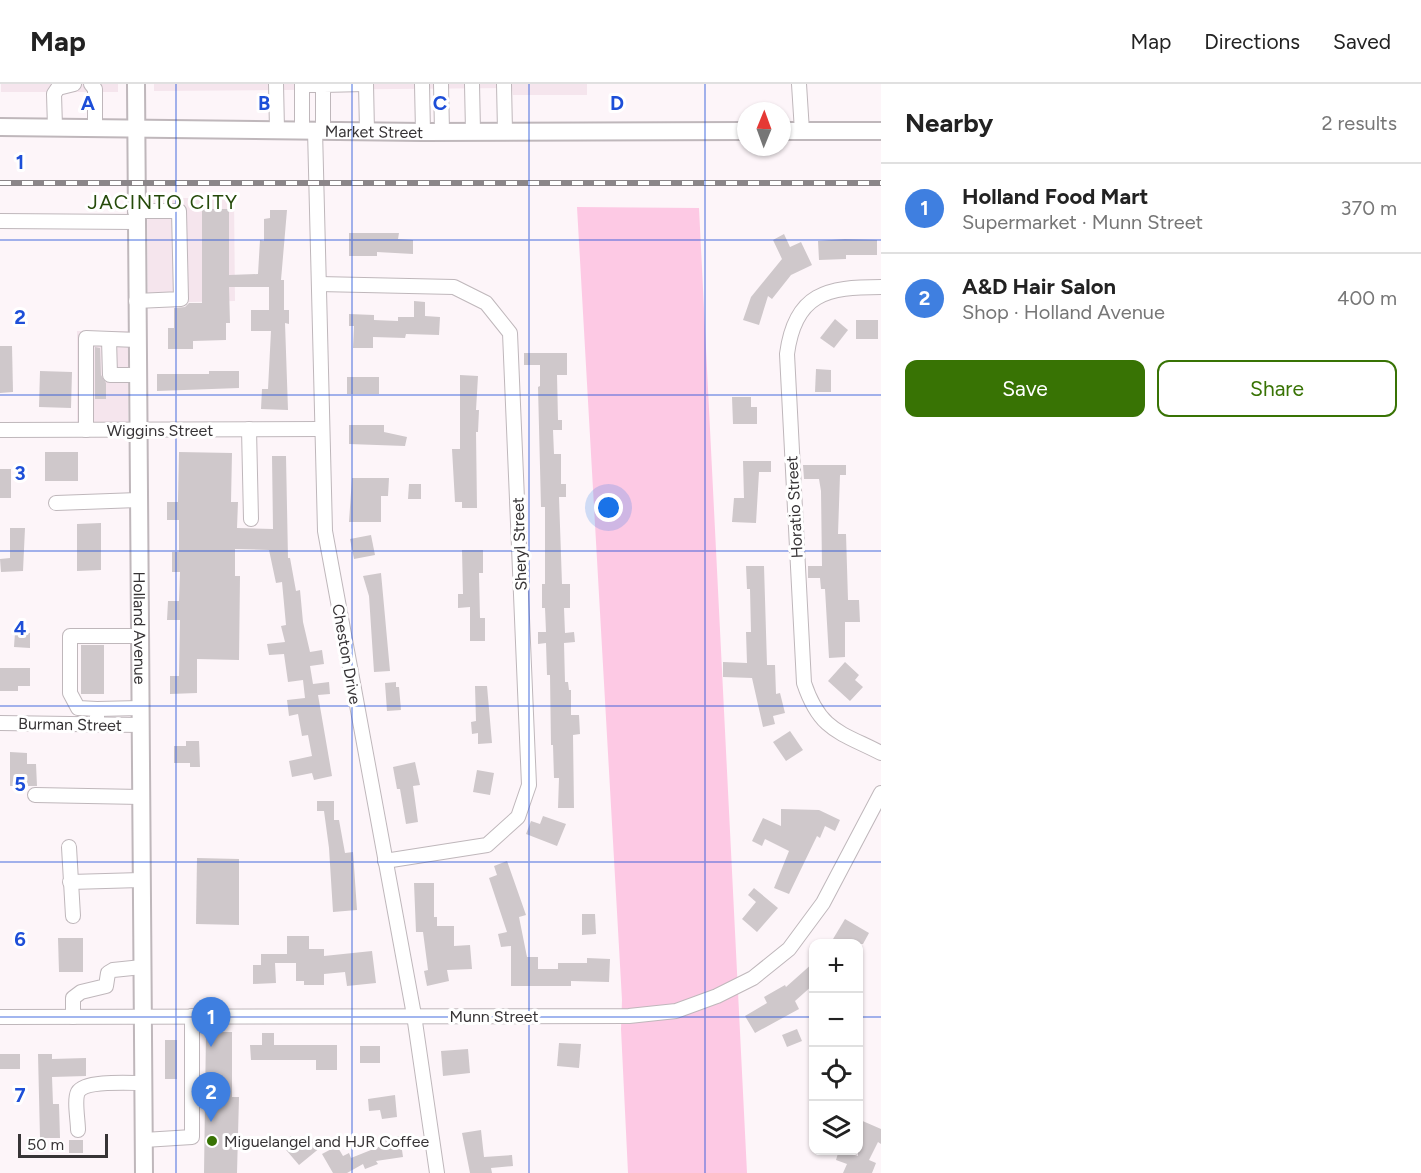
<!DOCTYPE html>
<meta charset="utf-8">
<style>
:root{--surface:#fff;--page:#f2f2f2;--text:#222;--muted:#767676;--line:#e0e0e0;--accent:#387304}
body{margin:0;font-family:Figtree,sans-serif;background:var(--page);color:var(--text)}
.controls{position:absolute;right:18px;bottom:18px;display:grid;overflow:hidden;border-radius:12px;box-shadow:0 2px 4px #0004}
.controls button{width:54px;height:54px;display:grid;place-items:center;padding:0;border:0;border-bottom:2px solid var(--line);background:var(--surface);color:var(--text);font:30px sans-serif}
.compass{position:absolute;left:737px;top:18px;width:54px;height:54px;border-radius:50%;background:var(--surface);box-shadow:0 2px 4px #0004;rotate:1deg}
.scale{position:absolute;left:18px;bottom:15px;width:90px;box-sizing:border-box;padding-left:6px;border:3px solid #373436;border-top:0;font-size:16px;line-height:21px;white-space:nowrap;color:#373436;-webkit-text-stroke:4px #fff;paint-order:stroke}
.you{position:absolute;left:609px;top:424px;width:21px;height:21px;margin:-15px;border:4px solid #fff;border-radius:50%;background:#1a73e8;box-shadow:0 0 0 9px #1a73e833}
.badge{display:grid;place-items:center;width:39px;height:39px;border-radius:50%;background:var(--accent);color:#fff;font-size:20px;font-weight:700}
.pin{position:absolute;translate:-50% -50px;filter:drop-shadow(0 2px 3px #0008)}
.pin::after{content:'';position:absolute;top:32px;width:21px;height:18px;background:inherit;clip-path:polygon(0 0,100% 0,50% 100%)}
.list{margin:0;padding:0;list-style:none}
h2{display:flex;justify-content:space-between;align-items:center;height:78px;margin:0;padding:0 24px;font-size:26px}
h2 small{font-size:20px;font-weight:400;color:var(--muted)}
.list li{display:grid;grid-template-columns:39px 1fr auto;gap:18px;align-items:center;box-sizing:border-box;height:90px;padding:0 24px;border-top:2px solid var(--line)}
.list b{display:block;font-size:22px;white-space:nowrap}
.list p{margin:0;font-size:20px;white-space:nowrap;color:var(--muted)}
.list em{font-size:20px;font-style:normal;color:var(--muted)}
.actions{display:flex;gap:12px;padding:18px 24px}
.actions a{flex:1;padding:14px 0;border:2px solid var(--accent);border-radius:12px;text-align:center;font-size:21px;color:var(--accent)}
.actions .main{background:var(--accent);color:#fff}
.icon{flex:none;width:33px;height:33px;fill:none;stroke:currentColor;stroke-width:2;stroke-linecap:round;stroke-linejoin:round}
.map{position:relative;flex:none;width:881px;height:1089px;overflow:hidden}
header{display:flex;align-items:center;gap:36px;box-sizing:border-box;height:84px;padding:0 30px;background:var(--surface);border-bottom:2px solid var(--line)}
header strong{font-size:28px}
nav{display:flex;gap:33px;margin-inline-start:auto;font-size:21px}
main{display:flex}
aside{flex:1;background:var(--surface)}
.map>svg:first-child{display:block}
.built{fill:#f5e5ed}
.green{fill:#fdc9e4}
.building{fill:#cfc8cb}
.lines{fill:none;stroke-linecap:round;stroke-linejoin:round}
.minor-casing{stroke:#bfb7bb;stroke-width:16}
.major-casing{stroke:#bfb7bb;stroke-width:20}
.minor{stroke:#fff;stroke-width:14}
.major{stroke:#fff;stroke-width:16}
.rail-casing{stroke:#8b8689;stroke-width:6}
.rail{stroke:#fff;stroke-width:4;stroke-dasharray:11;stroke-linecap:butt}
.grid{fill:none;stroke:#1d4ed8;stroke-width:1.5;stroke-opacity:0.55}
.poi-dot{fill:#387304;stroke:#fff;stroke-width:2}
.labels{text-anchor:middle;stroke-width:6;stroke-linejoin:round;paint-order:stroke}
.street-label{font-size:16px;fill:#373436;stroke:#fff}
.poi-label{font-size:16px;fill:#373436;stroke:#fff;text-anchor:start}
.quarter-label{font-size:20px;letter-spacing:1.5px;fill:#254a0a;stroke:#fff}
.grid-label{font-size:20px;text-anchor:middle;font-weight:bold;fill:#1d4ed8;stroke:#fff;stroke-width:6;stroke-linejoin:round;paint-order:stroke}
</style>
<header>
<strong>Map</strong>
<nav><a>Map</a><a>Directions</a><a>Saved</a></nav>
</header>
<main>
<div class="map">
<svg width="881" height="1089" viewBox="0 0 881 1089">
<rect width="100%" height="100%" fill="#fdf5f9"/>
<!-- built -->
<g class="built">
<rect x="1" y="0" width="117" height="8"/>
<polygon points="154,0 587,0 587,11 513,11 512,4 154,7"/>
<polygon points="147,114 234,114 235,217 148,219"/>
<rect x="77" y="247" width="51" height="92"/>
</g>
<!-- green -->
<polygon class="green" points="577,123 699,124 747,1089 628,1089 621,945 622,916"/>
<!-- building -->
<g class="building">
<polygon points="202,125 229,125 229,191 258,190 260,156 264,157 264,135 270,134 270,126 287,126 281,196 284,196 284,226 289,226 289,240 285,239 288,326 261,325 262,305 268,305 271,247 251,247 251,226 269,226 269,203 229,203 230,239 226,239 226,256 193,257 193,265 168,265 168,244 174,244 174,224 185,223 189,219 202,219"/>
<polygon points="349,149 399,149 398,155 413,156 413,170 377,168 377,172 349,172"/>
<polygon points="784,150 790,163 801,158 812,181 791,191 772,215 768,212 759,241 743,236 751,213 782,175 773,156"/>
<polygon points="845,155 877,156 877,171 846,171 846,175 819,176 818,157"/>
<polygon points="414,217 425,218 425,232 440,233 439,251 406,250 405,254 373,253 373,264 353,264 354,242 349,242 349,230 374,231 374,236 398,237 398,233 414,233"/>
<polygon points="835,235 848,246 834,264 820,254"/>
<rect x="856" y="236" width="22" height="19"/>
<polygon points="0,262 12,262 13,308 0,309"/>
<polygon points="95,263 100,264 101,291 106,299 106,315 95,315"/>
<polygon points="524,269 567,269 567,291 557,291 558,336 562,336 562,346 553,346 554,370 561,370 561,400 566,400 566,413 559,413 562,500 570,500 570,524 564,524 565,549 574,548 575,558 564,559 565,598 568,598 569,606 571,606 571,631 579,631 580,650 573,651 574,724 558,724 559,694 554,694 553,661 551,661 550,591 547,591 546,559 538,560 538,548 546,548 545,524 542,524 542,500 545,500 545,423 541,423 538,303 540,302 540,281 524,281"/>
<polygon points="816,285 831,286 831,308 815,308"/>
<polygon points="40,287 72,288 71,324 39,323"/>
<polygon points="209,287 239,287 239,304 157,307 157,290 209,290"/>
<polygon points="460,291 478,292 476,326 479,326 478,348 476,348 477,424 462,424 462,418 455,418 452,365 460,365"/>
<rect x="347" y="293" width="32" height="17"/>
<polygon points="732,313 751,313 751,323 757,323 757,340 733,340"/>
<polygon points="349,341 384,341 384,348 407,353 405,362 349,360"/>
<rect x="45" y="368" width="33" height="29"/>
<polygon points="179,368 232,369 231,418 238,418 237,444 273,445 272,372 286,372 288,474 290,474 296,507 300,506 303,538 310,568 322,566 324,580 310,582 313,600 329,598 330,610 318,611 332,692 314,696 312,689 292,693 289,677 312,672 308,651 302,652 298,630 289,632 287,616 305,614 303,596 288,598 284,570 269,571 267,560 285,558 281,542 286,541 282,498 276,499 269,466 235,465 235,492 240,492 239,576 197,575 197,609 170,610 170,592 179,592 180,536 167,536 168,517 179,517 180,488 172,488 172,468 179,468 179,436 167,436 167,418 178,418"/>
<polygon points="743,377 771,377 771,388 759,388 756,439 732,438 734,414 744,414"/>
<polygon points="803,381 846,381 846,391 840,391 838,450 846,450 848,516 859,516 860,538 845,538 845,573 829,574 825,505 821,505 820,494 808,494 808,482 822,482 821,407 819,395 804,395"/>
<rect x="0" y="385" width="11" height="29"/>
<polygon points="352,394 389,394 388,412 381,412 381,438 349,438"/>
<polygon points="409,400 421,400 421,415 408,415"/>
<polygon points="101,439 101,486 77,487 77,440"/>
<polygon points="10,444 25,444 23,487 1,488 0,475 10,474"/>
<polygon points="371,451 375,471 354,475 350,455"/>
<polygon points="462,466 483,466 483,489 479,489 480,534 485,534 485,557 470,557 470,523 458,524 458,510 463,510"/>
<polygon points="746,482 764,482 767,581 775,581 776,610 780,609 785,629 773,632 775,640 763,643 752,594 723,593 723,578 747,579 746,548 751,548 750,505 747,505"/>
<polygon points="381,489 390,587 374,588 369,512 363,492"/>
<polygon points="15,548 30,549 30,564 14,563"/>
<rect x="81" y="561" width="23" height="49"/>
<polygon points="845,578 859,591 855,596 863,603 850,617 828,597"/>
<polygon points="0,584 30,584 30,602 18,602 18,607 0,607"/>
<polygon points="396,598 396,603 399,603 401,626 387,627 385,599"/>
<polygon points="475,602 487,602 492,659 478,660 478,649 472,650 471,638 476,637"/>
<polygon points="790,647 803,666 786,677 773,658"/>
<polygon points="186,657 199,657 200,683 190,683 190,679 174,679 174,662 186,662"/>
<polygon points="10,668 27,669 27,680 36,680 37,702 10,702"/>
<polygon points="415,678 420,701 413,702 418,738 406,740 400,705 397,705 393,683"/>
<polygon points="477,686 494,689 490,711 473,708"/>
<polygon points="317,717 334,717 334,736 339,736 345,769 353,768 357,826 333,828 329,764 324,727 317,727"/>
<polygon points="781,725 819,726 840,736 835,747 825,742 820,754 817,752 789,810 774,804 789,767 765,755 762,762 752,757 763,734 781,742"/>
<polygon points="543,732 566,740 557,762 526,750 531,737 540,740"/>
<polygon points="197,774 239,775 239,841 196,840"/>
<polygon points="507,777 526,831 519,833 527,873 538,873 538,885 558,885 558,879 587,879 587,874 610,875 609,898 571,897 571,902 511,902 511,862 501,863 498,850 507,848 489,794 497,791 494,782"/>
<polygon points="414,799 434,799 434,833 437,833 437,842 454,842 454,862 470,861 472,885 447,886 449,897 427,902 424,887 428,886 423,848 416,848"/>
<polygon points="754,804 778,824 757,848 742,835 756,818 748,811"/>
<polygon points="582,830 595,830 596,850 582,851"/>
<polygon points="845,835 869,849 863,860 841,860 833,855"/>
<polygon points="287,852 309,852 309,865 324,865 324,872 372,867 376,899 347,902 345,888 324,890 324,901 304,901 304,897 296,897 296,879 275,879 276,899 253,900 253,881 261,881 261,870 287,870"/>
<polygon points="58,854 83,854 83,888 59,888"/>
<polygon points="813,879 813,901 795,917 799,925 755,949 745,932 767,919 764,913 785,901 786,903"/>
<polygon points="797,945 802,957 787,963 782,951"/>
<polygon points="206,948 232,948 232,1013 239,1013 237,1089 204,1089"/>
<polygon points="262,949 274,949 274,961 337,961 337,986 316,986 316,976 251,976 250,961 262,961"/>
<rect x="165" y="956" width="12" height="39"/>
<polygon points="559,959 581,960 579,984 557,982"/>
<rect x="360" y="962" width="20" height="17"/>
<polygon points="468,965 470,989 443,992 441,967"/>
<rect x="0" y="970" width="20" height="15"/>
<polygon points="38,970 52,970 52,975 86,974 86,992 52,993 53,1020 59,1020 60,1054 40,1054"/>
<polygon points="395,1011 397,1033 382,1035 380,1026 369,1027 368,1015"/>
<polygon points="858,1035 881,1045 881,1060 878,1058 869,1076 876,1079 872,1089 843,1089 847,1080 836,1076 839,1066 858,1072"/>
<polygon points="481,1046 484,1073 512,1071 513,1082 491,1084 492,1089 470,1089 462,1049"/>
<polygon points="291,1052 300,1063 315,1054 321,1063 299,1081 281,1060"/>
<polygon points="400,1052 403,1073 376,1077 378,1080 365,1085 363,1080 347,1089 333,1089 322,1070 337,1062 343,1072 349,1069 351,1074 386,1060 385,1054"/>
<rect x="69" y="1056" width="14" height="13"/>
</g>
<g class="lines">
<defs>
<g id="minor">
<polyline points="91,0 95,5 95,43"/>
<polyline points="276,0 277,45"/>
<polyline points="366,0 367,47"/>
<polyline points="422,0 423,48"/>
<polyline points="441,0 442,47"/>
<polyline points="472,0 473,47"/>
<polyline points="504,0 505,47"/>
<polyline points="799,0 802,47"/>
<polyline points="55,43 54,10 58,4 74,0"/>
<polyline points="302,45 302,1 323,1"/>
<polyline points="315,46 325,447 414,931 437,1089"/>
<polyline points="323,46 323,1 364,0"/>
<polyline points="135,127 179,127 181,215 136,217"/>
<polyline points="0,137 135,138"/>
<polyline points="319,200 454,203 486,219 510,249 529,701 518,733 487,761 385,777"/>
<path d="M881 203C827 203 795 209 787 270L804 599C820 647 840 648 881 669"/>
<polyline points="109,255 110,291 137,291"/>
<polyline points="249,345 251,435"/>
<polyline points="0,346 321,345"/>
<polyline points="86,346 86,254 137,256"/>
<polyline points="56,419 138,416"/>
<polyline points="97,625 140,624"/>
<polyline points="0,639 140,641"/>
<polyline points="97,640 97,625 78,624 70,609 70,552 139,552"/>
<polyline points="35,711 141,713"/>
<polyline points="69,763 73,832"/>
<polyline points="70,798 141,796"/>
<polyline points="0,933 629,932 676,927 717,912 753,894 789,865 823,819 881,709"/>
<polyline points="73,933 73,914 81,908 106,902 108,889 113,886 142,883"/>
<path d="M78 1046C78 1036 74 1016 78 1008 85 996 130 999 143 999"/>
<polyline points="144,1056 192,1053 192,932"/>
</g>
<g id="major">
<path id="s1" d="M136 0 144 1089"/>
<path id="s2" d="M0 43 423 48 746 47"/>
<polyline points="782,47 881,47"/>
</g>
</defs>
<!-- minor casing -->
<use href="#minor" class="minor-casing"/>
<!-- major casing -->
<use href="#major" class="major-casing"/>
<!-- minor -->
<use href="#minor" class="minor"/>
<!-- major -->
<use href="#major" class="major"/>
<defs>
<polyline id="rail" points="0,99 881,99"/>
</defs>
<!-- rail casing -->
<use href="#rail" class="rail-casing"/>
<!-- rail -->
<use href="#rail" class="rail"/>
</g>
<!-- grid -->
<path class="grid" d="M176 0V1089M352 0V1089M529 0V1089M705 0V1089M0 156H881M0 311H881M0 467H881M0 622H881M0 778H881M0 933H814M858 933H881"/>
<!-- markers -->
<circle class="poi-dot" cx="212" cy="1057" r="6"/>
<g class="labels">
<!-- street labels -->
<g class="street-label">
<text dy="6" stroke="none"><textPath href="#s2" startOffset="374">Market Street</textPath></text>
<text x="160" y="352">Wiggins Street</text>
<text transform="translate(794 423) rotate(-93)" y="6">Horatio Street</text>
<text transform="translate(519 460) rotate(-92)" y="6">Sheryl Street</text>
<text dy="6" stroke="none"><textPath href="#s1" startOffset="544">Holland Avenue</textPath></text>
<text transform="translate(347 570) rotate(80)" y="6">Cheston Drive</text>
<text transform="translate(70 640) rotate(1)" y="6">Burman Street</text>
<text x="494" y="938">Munn Street</text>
</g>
<!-- poi labels -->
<g class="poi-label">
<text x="224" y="1063">Miguelangel and HJR Coffee</text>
</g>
<!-- quarter labels -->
<g class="quarter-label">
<text x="163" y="125">JACINTO CITY</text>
</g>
</g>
<g class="grid-label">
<text x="88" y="26">A</text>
<text x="264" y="26">B</text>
<text x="440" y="26">C</text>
<text x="617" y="26">D</text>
<text x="20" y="85">1</text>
<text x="20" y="240">2</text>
<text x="20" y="396">3</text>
<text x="20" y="551">4</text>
<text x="20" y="707">5</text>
<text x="20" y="862">6</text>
<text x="20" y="1018">7</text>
</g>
</svg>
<div class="controls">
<button>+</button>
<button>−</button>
<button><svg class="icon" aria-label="locate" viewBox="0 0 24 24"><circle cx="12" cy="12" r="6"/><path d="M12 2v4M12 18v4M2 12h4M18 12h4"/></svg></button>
<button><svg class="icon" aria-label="layers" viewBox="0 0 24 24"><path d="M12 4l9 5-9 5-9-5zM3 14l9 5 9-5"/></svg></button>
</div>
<svg class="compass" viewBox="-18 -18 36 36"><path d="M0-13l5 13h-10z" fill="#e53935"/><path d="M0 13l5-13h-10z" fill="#767676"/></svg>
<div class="scale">50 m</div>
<div class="you"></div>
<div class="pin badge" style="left:211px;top:963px;background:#3f7fe0">1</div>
<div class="pin badge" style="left:211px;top:1038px;background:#3f7fe0">2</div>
</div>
<aside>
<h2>Nearby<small>2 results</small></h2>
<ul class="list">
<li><span class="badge" style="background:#3f7fe0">1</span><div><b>Holland Food Mart</b><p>Supermarket · Munn Street</p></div><em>370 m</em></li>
<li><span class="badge" style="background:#3f7fe0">2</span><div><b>A&amp;D Hair Salon</b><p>Shop · Holland Avenue</p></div><em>400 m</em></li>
</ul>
<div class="actions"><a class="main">Save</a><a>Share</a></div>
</aside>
</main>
